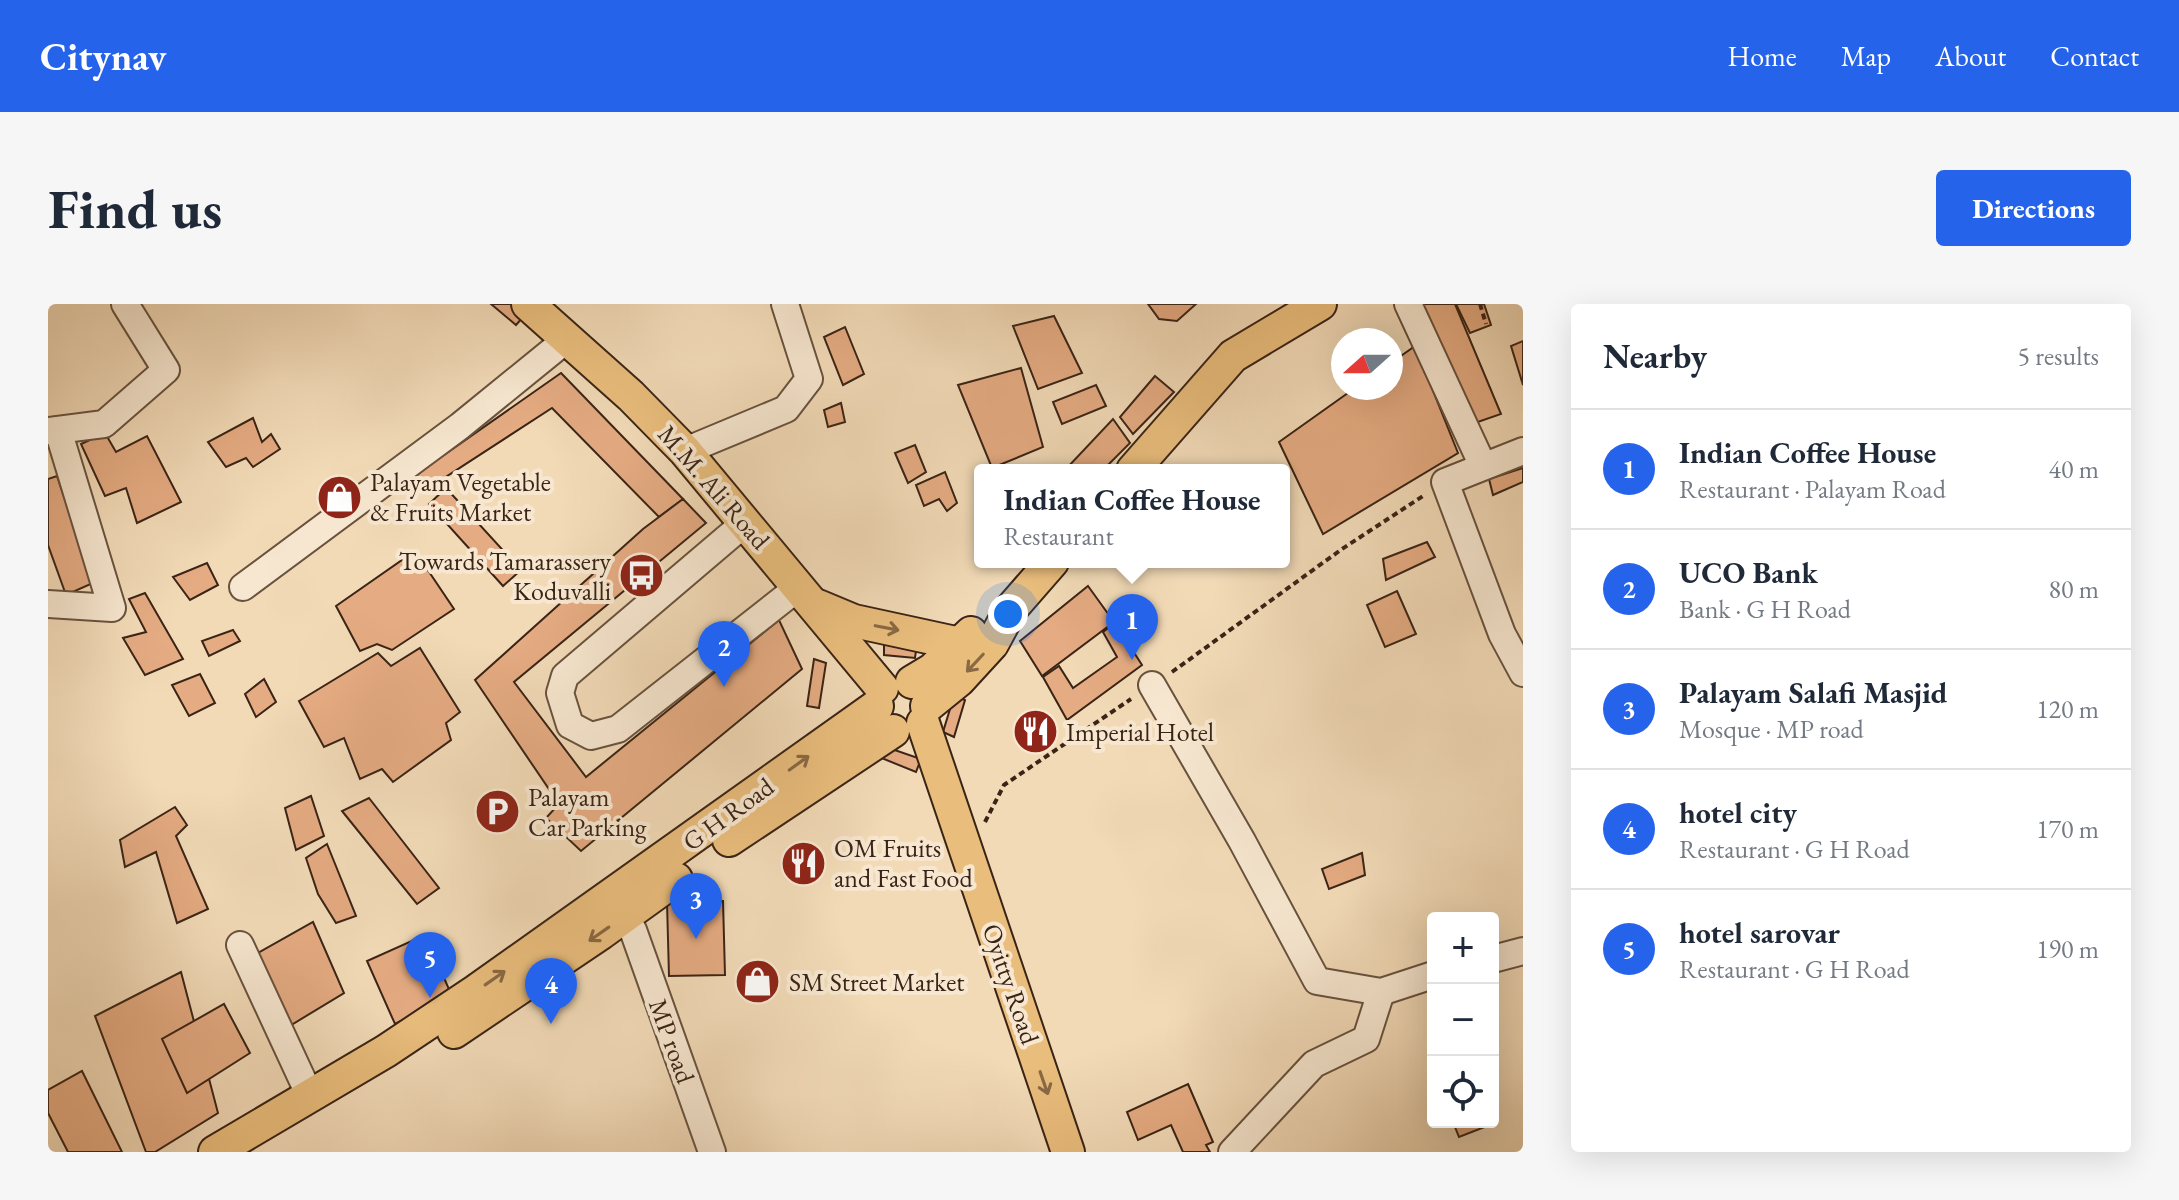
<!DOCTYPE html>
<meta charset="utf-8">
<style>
:root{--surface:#fff;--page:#f6f6f7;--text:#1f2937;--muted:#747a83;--line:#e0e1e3;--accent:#2563eb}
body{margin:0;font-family:"EB Garamond",serif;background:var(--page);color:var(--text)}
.controls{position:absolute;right:24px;bottom:24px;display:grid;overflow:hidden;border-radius:8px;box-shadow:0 8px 32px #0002}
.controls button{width:72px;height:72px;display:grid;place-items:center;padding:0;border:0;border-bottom:2px solid var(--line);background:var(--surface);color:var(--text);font:40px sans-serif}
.compass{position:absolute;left:1283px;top:24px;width:72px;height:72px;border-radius:50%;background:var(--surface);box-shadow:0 8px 32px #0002;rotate:249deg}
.you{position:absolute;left:960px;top:310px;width:28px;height:28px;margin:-20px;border:6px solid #fff;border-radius:50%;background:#1a73e8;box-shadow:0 0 0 12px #1a73e833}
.badge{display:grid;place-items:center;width:52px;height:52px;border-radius:50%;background:var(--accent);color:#fff;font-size:26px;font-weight:700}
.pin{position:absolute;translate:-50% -66px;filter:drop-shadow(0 2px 4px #0008)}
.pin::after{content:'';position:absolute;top:42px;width:28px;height:24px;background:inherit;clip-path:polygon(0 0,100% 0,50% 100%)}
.popup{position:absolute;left:926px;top:160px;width:316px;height:104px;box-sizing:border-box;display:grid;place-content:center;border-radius:8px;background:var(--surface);filter:drop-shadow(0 2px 6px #0005);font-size:26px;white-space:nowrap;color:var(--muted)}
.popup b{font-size:30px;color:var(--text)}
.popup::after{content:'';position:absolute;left:50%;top:100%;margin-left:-16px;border:16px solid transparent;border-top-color:var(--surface)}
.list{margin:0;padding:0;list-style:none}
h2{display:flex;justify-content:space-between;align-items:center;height:104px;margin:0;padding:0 32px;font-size:34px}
h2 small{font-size:26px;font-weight:400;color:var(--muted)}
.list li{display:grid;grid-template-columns:52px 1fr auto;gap:24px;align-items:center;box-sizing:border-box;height:120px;padding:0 32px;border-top:2px solid var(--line)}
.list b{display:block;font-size:30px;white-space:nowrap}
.list p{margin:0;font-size:26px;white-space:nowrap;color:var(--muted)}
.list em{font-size:26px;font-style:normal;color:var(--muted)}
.icon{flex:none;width:44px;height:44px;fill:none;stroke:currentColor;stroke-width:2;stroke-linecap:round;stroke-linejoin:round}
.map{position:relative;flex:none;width:1475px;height:848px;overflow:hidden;border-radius:8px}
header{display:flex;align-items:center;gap:48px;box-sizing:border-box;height:112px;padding:0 40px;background:var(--accent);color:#fff}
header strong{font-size:38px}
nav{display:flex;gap:44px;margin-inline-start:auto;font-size:28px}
.intro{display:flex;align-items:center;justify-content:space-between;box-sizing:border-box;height:192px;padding:0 48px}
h1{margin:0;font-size:56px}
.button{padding:20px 36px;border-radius:8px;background:var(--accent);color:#fff;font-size:28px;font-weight:700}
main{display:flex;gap:48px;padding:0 48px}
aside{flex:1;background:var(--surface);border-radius:8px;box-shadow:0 8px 32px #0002}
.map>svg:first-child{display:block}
.building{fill:#e5ab82;stroke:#3a2416;stroke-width:2}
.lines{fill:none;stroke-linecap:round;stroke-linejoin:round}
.minor-casing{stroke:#68523e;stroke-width:30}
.major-casing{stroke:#3a2416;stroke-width:36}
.path{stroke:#3a2416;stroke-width:4;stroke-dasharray:6 4;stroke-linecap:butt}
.minor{stroke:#f7e7d0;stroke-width:26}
.major{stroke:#e9bd7c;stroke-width:32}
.oneway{stroke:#896944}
.labels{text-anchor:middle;stroke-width:8;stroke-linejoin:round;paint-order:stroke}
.poi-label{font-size:26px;fill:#3a2416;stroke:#f7e7d0;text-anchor:start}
.street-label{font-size:26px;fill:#3a2416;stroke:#f7e7d0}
</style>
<header>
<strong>Citynav</strong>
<nav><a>Home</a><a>Map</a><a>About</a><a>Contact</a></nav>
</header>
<div class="intro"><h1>Find us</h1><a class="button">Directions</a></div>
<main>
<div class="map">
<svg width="1475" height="848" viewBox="0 0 1475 848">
<rect width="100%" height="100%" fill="#f2dab7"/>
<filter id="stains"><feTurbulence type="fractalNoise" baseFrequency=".0025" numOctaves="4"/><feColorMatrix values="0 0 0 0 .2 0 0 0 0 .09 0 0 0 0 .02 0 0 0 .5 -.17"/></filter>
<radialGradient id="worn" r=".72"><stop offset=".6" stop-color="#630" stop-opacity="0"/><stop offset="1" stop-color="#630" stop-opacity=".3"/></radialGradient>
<!-- building -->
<g class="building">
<polygon points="443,0 474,0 482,5 468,21"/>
<polygon points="1100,0 1148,0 1129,17 1111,15"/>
<polygon points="1369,0 1407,0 1453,110 1424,120"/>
<polygon points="1408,0 1436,0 1443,21 1422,29"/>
<polygon points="1006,12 1034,69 990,85 965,22"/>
<polygon points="797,23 816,70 795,81 776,33"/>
<polygon points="1475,37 1475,81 1463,42"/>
<polygon points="1367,42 1410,149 1275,230 1231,138 1307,84 1343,84 1343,59"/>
<polygon points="973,64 995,143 944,164 910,81"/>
<polygon points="513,69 635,195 611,213 504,104 376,187 366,172"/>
<polygon points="1107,72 1126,88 1085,130 1072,113"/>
<polygon points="1048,81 1058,102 1014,120 1005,98"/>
<polygon points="793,99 797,118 780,123 776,106"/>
<polygon points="205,114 214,138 223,130 232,145 205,163 198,154 178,163 160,138"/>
<polygon points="1065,115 1082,139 1055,166 1017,166"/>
<polygon points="57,129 68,148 99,132 133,198 89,219 78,184 57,192 33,140"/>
<polygon points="867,141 878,168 860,179 847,149"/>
<polygon points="1475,164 1475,178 1445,191 1441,175"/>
<polygon points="897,168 909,199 899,207 891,195 876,202 868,181"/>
<polygon points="9,172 45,279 18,291 0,241 0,175"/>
<polygon points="398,184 473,266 455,282 381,200"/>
<polygon points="635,195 658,219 466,378 538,473 731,316 754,365 533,547 498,514 511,500 427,376 595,225"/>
<polygon points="1379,238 1387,253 1338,276 1335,255"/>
<polygon points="367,247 406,305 344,346 329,340 312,347 288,302"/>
<polygon points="159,259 170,281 142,296 125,273"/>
<polygon points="1040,282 1066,318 994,372 972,337"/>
<polygon points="1349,287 1368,330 1337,343 1319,301"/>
<polygon points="97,289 135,355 97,371 75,334 98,328 81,295"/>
<polygon points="1067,319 1094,361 1019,416 995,373 1011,362 1025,384 1052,365 1069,353 1055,328"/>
<polygon points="185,326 192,337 161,352 154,337"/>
<polygon points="836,338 869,340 867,354 836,351"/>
<polygon points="372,344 412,408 398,419 403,436 345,478 334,465 312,475 296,434 276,443 251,397 330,349 343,362"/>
<polygon points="766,355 778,359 771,404 759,402"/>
<polygon points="152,370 167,399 141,412 124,381"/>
<polygon points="216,375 228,398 208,413 197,390"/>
<polygon points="906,392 917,396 906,433 895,428"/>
<polygon points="835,442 873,455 868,468 831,453"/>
<polygon points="263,492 276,532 248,546 237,504"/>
<polygon points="321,494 391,584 369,600 294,507"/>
<polygon points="127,503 139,521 128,532 160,605 129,619 108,548 77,563 72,536"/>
<polygon points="279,540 308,612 288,619 270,590 258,554"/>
<polygon points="1314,549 1317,571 1281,585 1274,565"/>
<polygon points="675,597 677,671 621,672 619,598"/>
<polygon points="265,618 296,689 240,723 210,649"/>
<polygon points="377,631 404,692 347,720 319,657"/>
<polygon points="133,668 170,809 107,848 98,848 47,712"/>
<polygon points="176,700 202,749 139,789 114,735"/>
<polygon points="34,767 74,848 20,848 0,809 0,786"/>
<polygon points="1140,780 1165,838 1158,841 1162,848 1135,848 1123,821 1090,836 1079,808"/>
<polygon points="1445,815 1447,819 1411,833 1405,818 1445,818"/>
</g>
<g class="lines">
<defs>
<g id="minor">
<polyline points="1360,0 1435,162"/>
<polyline points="0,127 56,120 118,66 77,0"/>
<polyline points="637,147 738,105 761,75 737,0"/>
<polyline points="1475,147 1397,178 1454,330 1475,369"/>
<polyline points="698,218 517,372 512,389 522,421 543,432 570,425 752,282"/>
<polyline points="195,283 412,122 519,35"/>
<polyline points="0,300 64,304 10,126"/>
<polyline points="1104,381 1194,537 1269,677 1333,688 1385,671"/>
<polyline points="585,626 664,848"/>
<polyline points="192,641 262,792"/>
<polyline points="1445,655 1475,647"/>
<polyline points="1184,848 1266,760 1318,735 1333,688"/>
</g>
<g id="major">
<polyline points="480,0 583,92 637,147 834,384"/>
<polyline points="1085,166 1185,52 1272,0"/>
<polyline points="770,302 806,317 912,340"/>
<polyline points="864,378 884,366 923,329"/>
<polyline points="879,402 911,376 944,340 963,305 1004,258"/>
<polyline points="875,419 1020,848"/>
<polyline points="681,536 845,427"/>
<polyline points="406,728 553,629 628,575"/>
<polyline points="167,848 338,747 428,687 829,402"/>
</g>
</defs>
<!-- minor casing -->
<use href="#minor" class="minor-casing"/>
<!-- major casing -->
<use href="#major" class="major-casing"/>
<!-- path -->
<g class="path">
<polyline points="1432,0 1438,20"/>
<polyline points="1124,368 1294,245 1375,192"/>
<polyline points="937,518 956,481 1083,395"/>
</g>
<!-- minor -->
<use href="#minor" class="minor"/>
<!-- major -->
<use href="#major" class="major"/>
</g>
<!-- one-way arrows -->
<defs><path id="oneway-shaft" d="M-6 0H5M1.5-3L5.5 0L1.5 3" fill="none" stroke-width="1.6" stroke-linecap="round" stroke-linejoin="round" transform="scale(2)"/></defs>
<g class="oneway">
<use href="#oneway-shaft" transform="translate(839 324) rotate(11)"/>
<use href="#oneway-shaft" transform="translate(927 359) rotate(133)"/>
<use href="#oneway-shaft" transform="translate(751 459) rotate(-36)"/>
<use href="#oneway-shaft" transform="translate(551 630) rotate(145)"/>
<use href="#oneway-shaft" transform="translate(447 674) rotate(-35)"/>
<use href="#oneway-shaft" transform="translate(996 779) rotate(71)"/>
</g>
<!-- icons -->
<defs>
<symbol id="shop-disc" viewBox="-11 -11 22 22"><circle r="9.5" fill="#8f2418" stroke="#f7e7d0"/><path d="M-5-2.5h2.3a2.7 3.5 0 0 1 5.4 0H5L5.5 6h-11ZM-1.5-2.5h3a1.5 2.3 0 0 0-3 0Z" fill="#fff"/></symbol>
<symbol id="bus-disc" viewBox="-11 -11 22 22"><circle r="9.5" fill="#8f2418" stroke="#f7e7d0"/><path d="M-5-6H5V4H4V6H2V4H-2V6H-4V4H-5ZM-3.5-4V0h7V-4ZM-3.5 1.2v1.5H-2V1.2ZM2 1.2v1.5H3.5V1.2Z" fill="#fff"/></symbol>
<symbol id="restaurant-disc" viewBox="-11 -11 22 22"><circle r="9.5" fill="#8f2418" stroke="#f7e7d0"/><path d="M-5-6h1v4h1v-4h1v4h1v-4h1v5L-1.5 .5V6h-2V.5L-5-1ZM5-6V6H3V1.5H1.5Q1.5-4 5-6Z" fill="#fff"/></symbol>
<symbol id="parking-disc" viewBox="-11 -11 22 22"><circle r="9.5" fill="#8f2418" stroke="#f7e7d0"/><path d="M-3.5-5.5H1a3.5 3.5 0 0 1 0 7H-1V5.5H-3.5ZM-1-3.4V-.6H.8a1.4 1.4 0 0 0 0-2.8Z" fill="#fff"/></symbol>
</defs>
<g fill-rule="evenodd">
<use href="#shop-disc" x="266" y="168" width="51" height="51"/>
<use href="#bus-disc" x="568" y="246" width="51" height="51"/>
<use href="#restaurant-disc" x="962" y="402" width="51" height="51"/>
<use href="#parking-disc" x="424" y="482" width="51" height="51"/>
<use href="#restaurant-disc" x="730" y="534" width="51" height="51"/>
<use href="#shop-disc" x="684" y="652" width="51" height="51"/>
</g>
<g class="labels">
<!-- poi labels -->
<g class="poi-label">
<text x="322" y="187">Palayam Vegetable<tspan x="322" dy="30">&amp; Fruits Market</tspan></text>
<text x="563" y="266" text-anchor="end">Towards Tamarassery<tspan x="563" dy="30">Koduvalli</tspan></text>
<text x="1018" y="437">Imperial Hotel</text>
<text x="480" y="502">Palayam<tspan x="480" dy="30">Car Parking</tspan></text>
<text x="786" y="553">OM Fruits<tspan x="786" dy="30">and Fast Food</tspan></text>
<text x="741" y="687">SM Street Market</text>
</g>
<!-- street labels -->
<g class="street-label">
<text transform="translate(666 183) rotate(49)" y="9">M.M. Ali Road</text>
<text transform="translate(680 510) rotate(-36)" y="9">G H Road</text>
<text transform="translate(963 680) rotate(71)" y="9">Oyitty Road</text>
<text transform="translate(624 737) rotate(70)" y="9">MP road</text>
</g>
</g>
<rect width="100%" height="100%" filter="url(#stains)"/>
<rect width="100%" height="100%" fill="url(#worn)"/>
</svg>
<div class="controls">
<button>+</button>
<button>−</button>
<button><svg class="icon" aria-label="locate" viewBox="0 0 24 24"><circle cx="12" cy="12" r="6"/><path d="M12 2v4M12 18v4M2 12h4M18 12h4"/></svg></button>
</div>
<svg class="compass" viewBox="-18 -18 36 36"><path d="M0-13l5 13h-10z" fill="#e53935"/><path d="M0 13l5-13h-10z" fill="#747a83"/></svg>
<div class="you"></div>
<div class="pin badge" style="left:1084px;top:356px">1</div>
<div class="popup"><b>Indian Coffee House</b>Restaurant</div>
<div class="pin badge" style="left:676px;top:383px">2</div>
<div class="pin badge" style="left:648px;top:635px">3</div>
<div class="pin badge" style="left:503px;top:720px">4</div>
<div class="pin badge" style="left:382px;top:694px">5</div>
</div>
<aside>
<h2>Nearby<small>5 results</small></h2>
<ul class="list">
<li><span class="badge">1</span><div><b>Indian Coffee House</b><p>Restaurant · Palayam Road</p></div><em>40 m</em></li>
<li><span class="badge">2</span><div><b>UCO Bank</b><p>Bank · G H Road</p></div><em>80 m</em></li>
<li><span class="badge">3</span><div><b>Palayam Salafi Masjid</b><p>Mosque · MP road</p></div><em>120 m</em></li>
<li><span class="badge">4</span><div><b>hotel city</b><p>Restaurant · G H Road</p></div><em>170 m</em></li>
<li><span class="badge">5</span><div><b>hotel sarovar</b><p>Restaurant · G H Road</p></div><em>190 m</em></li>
</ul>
</aside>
</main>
